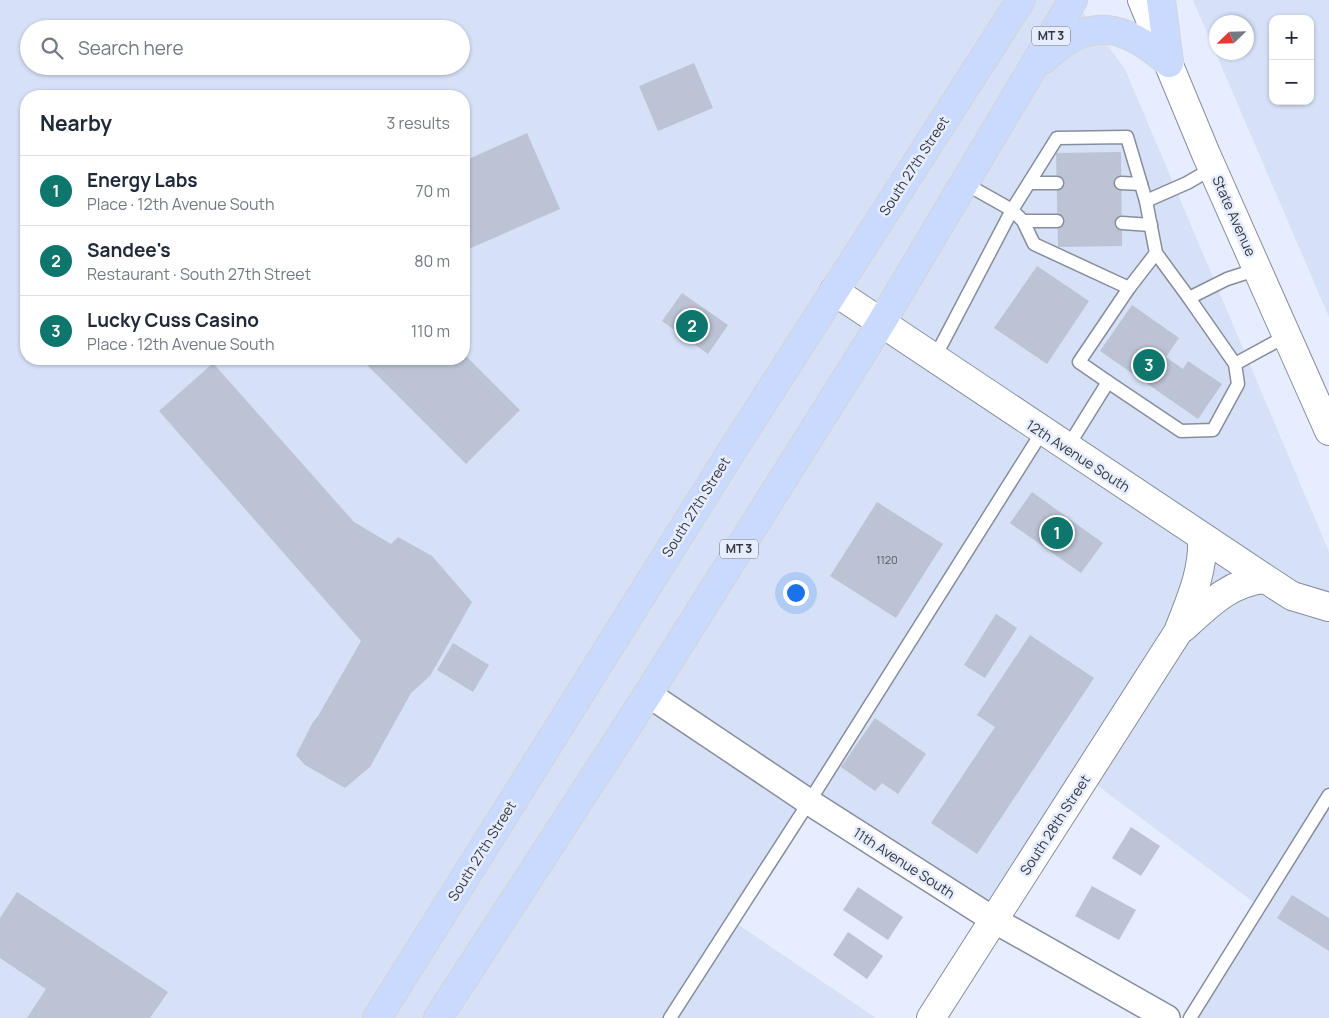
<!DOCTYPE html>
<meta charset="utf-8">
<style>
:root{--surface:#fff;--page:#f2f2f3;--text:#1f2937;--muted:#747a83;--line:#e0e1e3;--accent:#0f766e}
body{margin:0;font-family:Manrope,sans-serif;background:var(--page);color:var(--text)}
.controls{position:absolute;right:15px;top:15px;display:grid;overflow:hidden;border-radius:10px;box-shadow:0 1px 4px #0004}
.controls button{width:45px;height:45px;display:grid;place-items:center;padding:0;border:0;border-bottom:1px solid var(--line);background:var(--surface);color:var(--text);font:25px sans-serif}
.compass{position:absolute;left:1209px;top:15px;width:45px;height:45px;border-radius:50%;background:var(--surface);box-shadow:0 1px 4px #0004;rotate:247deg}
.you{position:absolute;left:795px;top:592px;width:18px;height:18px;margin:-12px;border:4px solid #fff;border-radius:50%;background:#1a73e8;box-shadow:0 0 0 8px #1a73e833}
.badge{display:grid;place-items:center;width:32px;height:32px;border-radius:50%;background:var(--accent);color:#fff;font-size:16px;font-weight:700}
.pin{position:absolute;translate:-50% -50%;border:2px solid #fff;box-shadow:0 1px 5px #0006}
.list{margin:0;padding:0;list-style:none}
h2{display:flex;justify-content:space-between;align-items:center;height:65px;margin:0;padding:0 20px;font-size:21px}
h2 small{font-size:16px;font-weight:400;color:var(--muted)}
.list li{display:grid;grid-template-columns:32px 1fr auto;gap:15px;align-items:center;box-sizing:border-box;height:70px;padding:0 20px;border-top:1px solid var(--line)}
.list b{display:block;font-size:19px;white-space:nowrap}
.list p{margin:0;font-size:16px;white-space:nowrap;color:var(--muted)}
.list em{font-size:16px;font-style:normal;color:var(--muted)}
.icon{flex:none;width:28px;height:28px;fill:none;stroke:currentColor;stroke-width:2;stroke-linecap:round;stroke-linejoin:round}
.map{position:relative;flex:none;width:1329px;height:1018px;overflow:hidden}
.search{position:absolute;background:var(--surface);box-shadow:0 1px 4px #0004;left:20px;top:20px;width:450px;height:55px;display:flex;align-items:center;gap:12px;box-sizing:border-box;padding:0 18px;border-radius:28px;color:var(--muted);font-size:19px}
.panel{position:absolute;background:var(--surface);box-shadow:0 1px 4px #0004;left:20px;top:90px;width:450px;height:275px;border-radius:20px}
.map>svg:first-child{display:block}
.built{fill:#d6e1f8;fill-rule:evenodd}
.building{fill:#bbc3d4}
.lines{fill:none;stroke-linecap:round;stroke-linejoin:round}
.lane-casing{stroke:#868d9d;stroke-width:15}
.street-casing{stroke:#868d9d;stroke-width:28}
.secondary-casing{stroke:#868d9d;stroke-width:30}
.primary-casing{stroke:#d3d3d5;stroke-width:30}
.lane{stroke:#fff;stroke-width:12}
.street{stroke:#fff;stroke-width:25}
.secondary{stroke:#fff;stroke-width:28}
.primary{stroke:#cadaff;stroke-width:28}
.labels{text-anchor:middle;stroke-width:5;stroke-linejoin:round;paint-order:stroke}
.number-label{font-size:11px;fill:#565b64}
.shield{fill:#e5edfe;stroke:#6a6e78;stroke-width:1}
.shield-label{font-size:12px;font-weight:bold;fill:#35383e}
.street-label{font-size:14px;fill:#35383e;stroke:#e5edfe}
</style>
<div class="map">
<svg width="1329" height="1018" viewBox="0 0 1329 1018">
<rect width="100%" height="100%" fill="#e5edfe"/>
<!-- built -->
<g class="built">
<path d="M0 0H1074L1125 69 1329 552V1018H1190L1259 906 1086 777 994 920 809 803 733 921 876 1018H0ZM29 29H461V66H29ZM26 96H464V359H26Z"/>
<path d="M1193 0H1329V317ZM1273 19H1310V101H1273ZM1246 22V52H1216V22Z"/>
</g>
<!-- building -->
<g class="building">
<polygon points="694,63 713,108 658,131 639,86"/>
<polygon points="527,133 560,209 464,251 464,161"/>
<polygon points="1121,152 1122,246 1058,247 1056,153"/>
<polygon points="1037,266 1089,301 1047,364 994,328"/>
<polygon points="682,293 728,325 708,354 662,321"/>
<polygon points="1132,305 1179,338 1166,357 1183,369 1188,361 1222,384 1198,419 1100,351"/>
<polygon points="464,354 520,410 466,464 364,362 367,359 464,359"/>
<polygon points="213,363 354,522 391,544 398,537 432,556 472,602 430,676 411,693 370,767 345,788 305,765 296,755 313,722 318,716 361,641 159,411"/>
<polygon points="1032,492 1103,543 1081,573 1010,523"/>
<polygon points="877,502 943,544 896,618 830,576"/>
<polygon points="996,614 1017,628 985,678 964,665"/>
<polygon points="1030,635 1094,678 977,854 931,823 995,727 977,715"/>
<polygon points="453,643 489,665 473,692 437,670"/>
<polygon points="875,718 926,754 898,794 882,783 875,791 841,767"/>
<polygon points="1131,827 1160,846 1141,876 1112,858"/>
<polygon points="1092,886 1136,910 1119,940 1075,916"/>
<polygon points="858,887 903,917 888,940 843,910"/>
<polygon points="17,892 168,992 150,1018 27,1018 46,989 0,958 0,918"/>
<polygon points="1292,895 1329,918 1329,951 1277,918"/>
<polygon points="848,932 883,956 867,979 833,955"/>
</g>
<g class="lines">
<defs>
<g id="lane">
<polyline points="1029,183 1057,183"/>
<polyline points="1121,183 1141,184"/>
<polyline points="1023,221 1057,221"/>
<polyline points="1122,223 1151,225"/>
<polyline points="1129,288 1034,244 1023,221 1012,210 1057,138 1127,137 1146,201"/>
<polyline points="1189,298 1156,253 1146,201 1187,183 1213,168"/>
<polyline points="934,359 1012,210 964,183"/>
<polyline points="1235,364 1288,335"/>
<polyline points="1108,382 1079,362 1129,288 1156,253"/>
<polyline points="1067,448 1108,382 1181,431 1213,430 1238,384 1235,364 1189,298 1227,279 1258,269"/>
<polyline points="670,1018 809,802 1042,432"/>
<polyline points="1190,1018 1329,795"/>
</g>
<polyline id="street" points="648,694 809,802 994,920 1167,1018"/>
<g id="secondary">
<polyline points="1142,0 1206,154 1329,431"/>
<polyline points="834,291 1275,585 1292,596 1329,607"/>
<path d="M1183 628C1208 605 1230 582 1265 579"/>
<path d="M931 1018 1178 632C1190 601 1204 571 1202 537"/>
</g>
<g id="primary">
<polyline points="1161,0 1169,63"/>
<path d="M1044 59C1089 15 1125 24 1169 63"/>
<polyline points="377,1018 735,446 1021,0"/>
<polyline points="438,1018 648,694 881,323 1073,0"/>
</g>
</defs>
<!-- lane casing -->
<use href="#lane" class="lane-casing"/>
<!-- street casing -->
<use href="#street" class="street-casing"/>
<!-- secondary casing -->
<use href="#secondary" class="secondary-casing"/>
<!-- primary casing -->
<use href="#primary" class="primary-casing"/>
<!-- lane -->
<use href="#lane" class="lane"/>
<!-- street -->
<use href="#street" class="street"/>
<!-- secondary -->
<use href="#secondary" class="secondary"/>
<!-- primary -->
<use href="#primary" class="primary"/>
</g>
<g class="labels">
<!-- number labels -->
<g class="number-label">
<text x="887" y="564">1120</text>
</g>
<!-- shield labels -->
<g class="shield">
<rect x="1032" y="26.5" width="38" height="19" rx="4"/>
<rect x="720" y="539.5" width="38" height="19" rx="4"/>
</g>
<g class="shield-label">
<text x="1051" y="40">MT 3</text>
<text x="739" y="553">MT 3</text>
</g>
<!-- street labels -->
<g class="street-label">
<text transform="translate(914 166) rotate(-57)" y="5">South 27th Street</text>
<text transform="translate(1234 216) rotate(66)" y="5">State Avenue</text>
<text transform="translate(1078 456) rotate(33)" y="5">12th Avenue South</text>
<text transform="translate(696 507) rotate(-58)" y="5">South 27th Street</text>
<text transform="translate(1055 825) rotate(-57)" y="5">South 28th Street</text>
<text transform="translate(482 851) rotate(-58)" y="5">South 27th Street</text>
<text transform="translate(904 863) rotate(33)" y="5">11th Avenue South</text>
</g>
</g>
</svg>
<div class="controls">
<button>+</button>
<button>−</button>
</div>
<svg class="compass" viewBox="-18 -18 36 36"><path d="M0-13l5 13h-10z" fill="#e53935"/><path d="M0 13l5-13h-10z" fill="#747a83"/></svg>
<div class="you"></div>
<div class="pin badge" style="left:1057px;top:533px">1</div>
<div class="pin badge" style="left:692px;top:326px">2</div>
<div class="pin badge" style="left:1149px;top:365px">3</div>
<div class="search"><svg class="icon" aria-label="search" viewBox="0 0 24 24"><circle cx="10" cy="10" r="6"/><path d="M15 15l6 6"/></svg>Search here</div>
<section class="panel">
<h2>Nearby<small>3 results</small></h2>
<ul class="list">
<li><span class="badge">1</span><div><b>Energy Labs</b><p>Place · 12th Avenue South</p></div><em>70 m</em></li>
<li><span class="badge">2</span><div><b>Sandee's</b><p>Restaurant · South 27th Street</p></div><em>80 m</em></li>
<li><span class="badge">3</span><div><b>Lucky Cuss Casino</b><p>Place · 12th Avenue South</p></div><em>110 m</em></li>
</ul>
</section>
</div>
